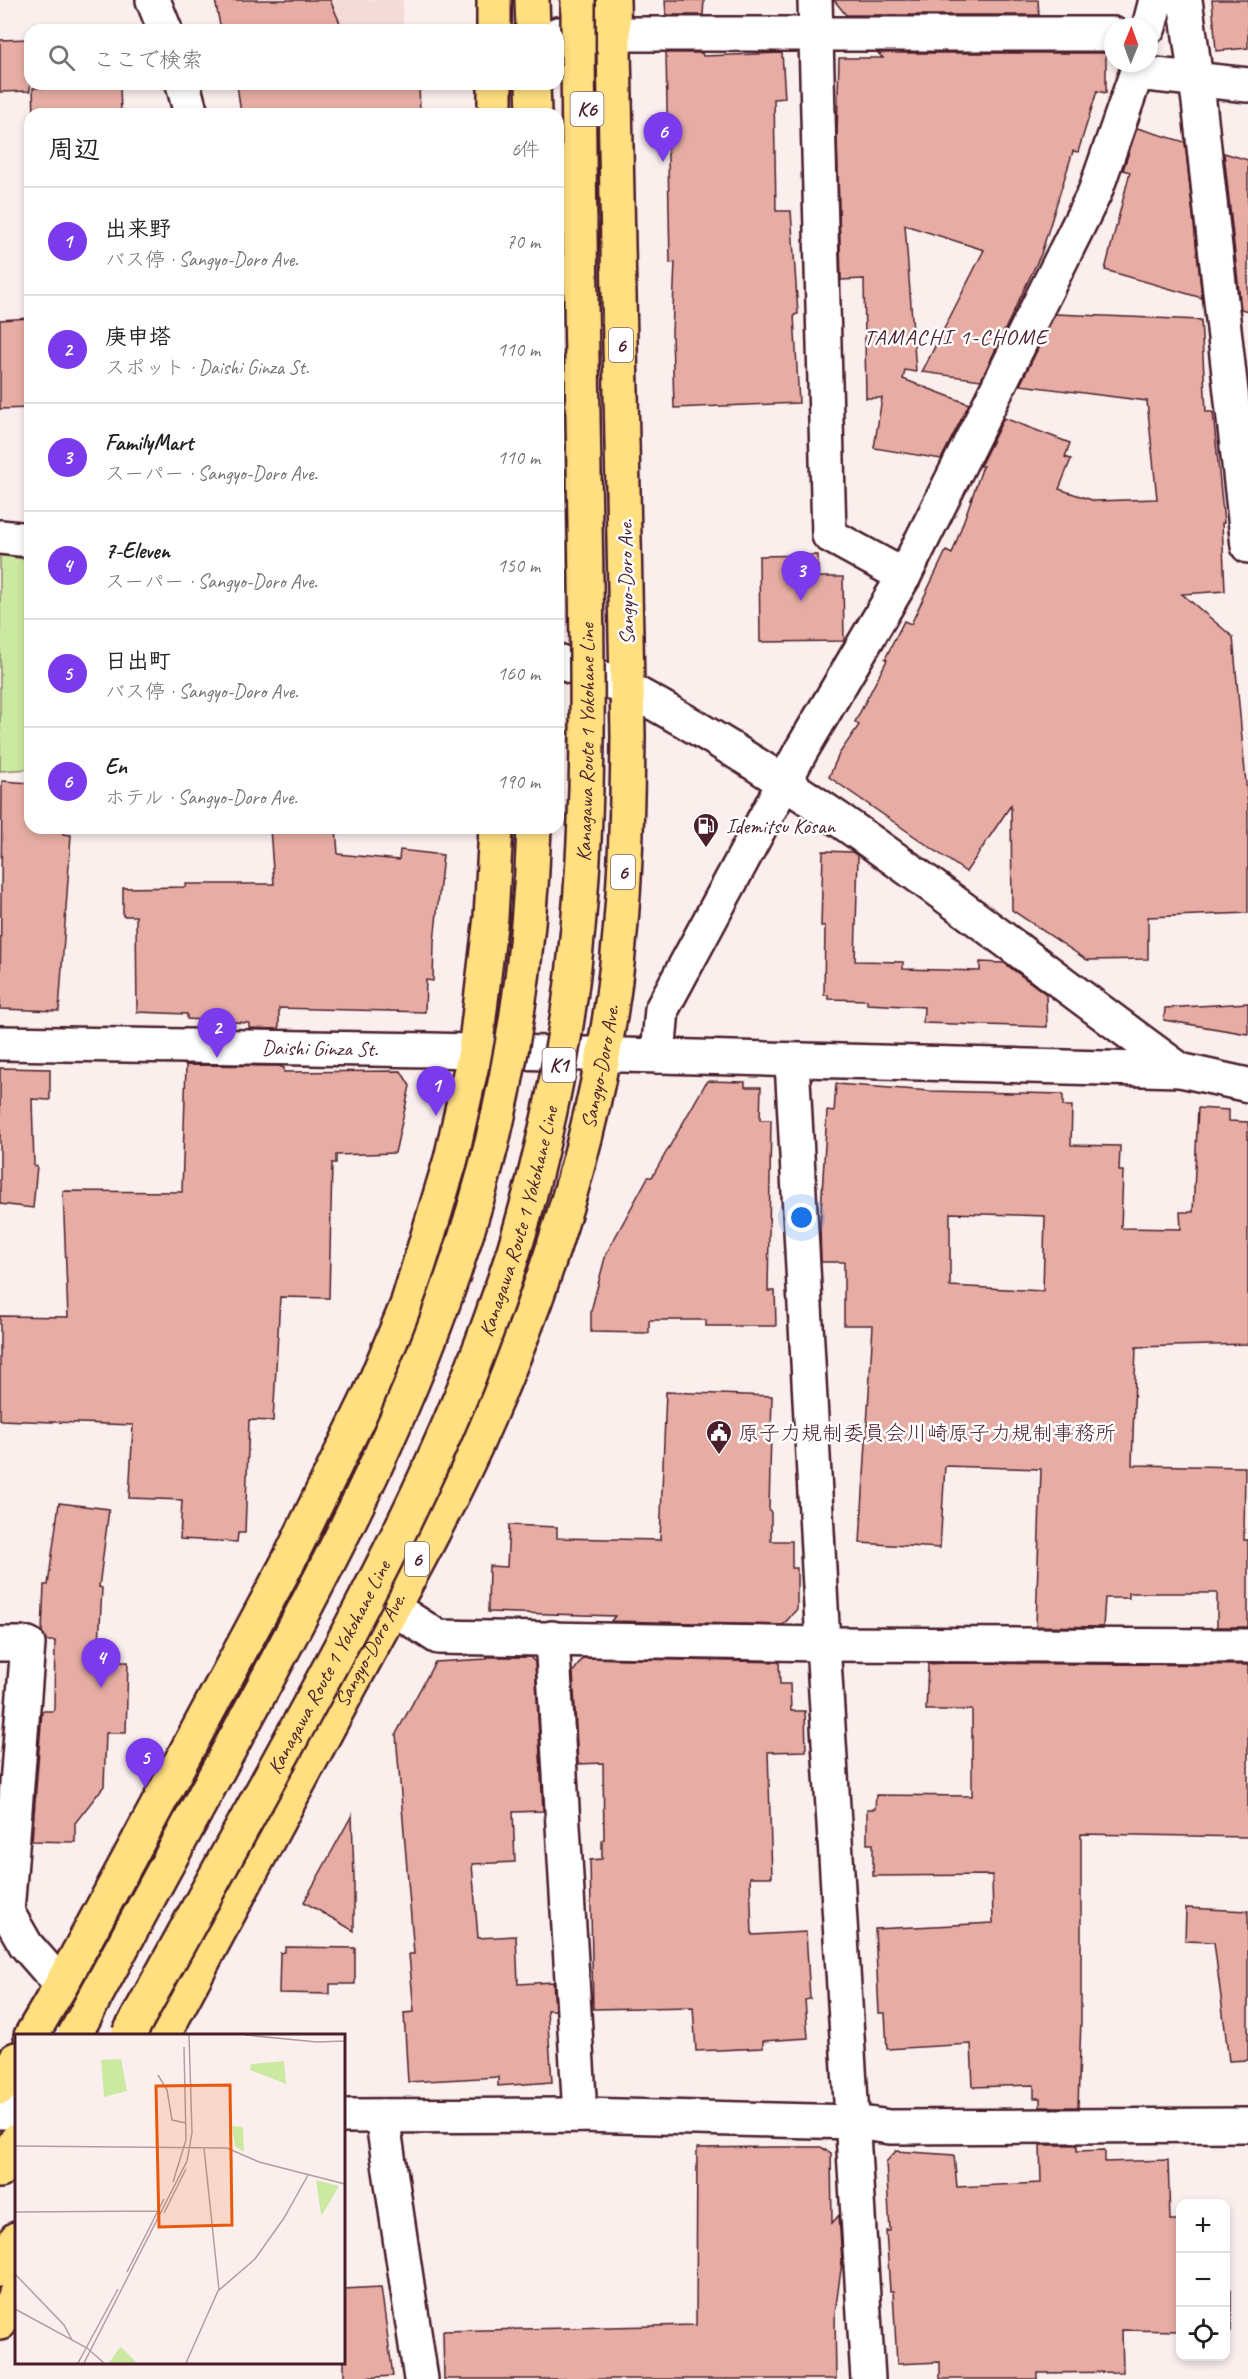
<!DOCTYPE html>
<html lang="ja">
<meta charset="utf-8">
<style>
:root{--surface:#fff;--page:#f2f2f2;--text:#202124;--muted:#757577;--line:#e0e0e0;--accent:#7c3aed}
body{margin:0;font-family:Caveat,"Klee One",sans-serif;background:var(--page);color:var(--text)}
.controls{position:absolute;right:18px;bottom:18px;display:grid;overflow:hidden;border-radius:12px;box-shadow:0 3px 9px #0003}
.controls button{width:54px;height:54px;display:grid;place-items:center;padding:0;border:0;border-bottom:2px solid var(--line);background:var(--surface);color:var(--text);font:30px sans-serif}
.compass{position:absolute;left:1104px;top:18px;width:54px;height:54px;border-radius:50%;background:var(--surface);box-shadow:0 3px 9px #0003;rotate:1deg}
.you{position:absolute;left:802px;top:1218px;width:21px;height:21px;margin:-15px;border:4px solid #fff;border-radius:50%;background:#1a73e8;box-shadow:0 0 0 9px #1a73e833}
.badge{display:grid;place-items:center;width:39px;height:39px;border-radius:50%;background:var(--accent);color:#fff;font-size:20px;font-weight:700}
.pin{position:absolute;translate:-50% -50px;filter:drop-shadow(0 2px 3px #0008)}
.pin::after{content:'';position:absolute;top:32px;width:21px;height:18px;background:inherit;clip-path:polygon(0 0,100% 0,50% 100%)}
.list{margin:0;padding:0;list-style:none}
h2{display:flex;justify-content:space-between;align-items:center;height:78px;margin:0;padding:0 24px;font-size:26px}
h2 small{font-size:20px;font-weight:400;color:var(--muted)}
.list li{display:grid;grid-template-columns:39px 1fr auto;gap:18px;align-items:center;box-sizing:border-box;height:108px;padding:0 24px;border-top:2px solid var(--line)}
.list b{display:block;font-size:22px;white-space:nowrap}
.list p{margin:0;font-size:20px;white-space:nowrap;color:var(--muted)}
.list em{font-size:20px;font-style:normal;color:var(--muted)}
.icon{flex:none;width:33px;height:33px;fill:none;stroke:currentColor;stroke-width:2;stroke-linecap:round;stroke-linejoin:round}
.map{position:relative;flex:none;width:1248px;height:2379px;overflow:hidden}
.search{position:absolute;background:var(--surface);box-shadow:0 3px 9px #0003;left:24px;top:24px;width:540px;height:66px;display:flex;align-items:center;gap:15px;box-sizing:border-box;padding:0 21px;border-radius:18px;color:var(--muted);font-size:22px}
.panel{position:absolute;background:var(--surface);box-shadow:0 3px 9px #0003;left:24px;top:108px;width:540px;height:726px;border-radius:18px}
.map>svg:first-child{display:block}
.built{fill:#f4dbd7}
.green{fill:#cbe9a1;stroke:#8a8466;stroke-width:1.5}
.building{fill:#e7ada4;stroke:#4a1f2b;stroke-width:1.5;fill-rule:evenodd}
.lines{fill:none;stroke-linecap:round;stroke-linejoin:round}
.minor-casing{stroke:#4a1f2b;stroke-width:38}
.tertiary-casing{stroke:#4a1f2b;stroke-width:38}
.primary-casing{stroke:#4a1f2b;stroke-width:38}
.motorway-casing{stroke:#4a1f2b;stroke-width:38}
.minor{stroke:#fff;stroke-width:33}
.tertiary{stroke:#fff;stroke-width:33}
.primary{stroke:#ffdf80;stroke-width:33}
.motorway{stroke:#ffdf80;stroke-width:33}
.motorway-bridge-casing{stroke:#4a1f2b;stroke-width:38;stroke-linecap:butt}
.motorway-bridge{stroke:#ffdf80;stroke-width:33}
.labels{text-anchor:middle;stroke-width:5;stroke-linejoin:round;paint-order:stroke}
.shield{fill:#fff;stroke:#80626b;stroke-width:1.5}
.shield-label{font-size:20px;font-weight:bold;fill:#4a1f2b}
.street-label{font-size:21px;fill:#4a1f2b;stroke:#fff}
.poi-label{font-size:21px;fill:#4a1f2b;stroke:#fff;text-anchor:start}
.neighbourhood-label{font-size:22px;letter-spacing:1.5px;fill:#4a1f2b;stroke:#fff}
.inset-road{fill:none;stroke:#b49c9f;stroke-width:1.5}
.view{fill:#e8590c;fill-opacity:0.15;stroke:#e8590c;stroke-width:3}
.inset-edge{fill:none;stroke:#4a1f2b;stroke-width:3}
</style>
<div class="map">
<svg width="1248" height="2379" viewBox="0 0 1248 2379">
<rect width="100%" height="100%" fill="#faefed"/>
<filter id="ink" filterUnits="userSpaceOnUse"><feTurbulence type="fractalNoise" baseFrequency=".0167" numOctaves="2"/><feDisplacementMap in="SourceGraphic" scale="12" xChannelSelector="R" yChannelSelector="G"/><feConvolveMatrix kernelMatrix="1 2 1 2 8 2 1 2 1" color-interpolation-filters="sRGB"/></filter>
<g filter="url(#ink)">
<!-- built -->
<polygon class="built" points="275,0 403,0 403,30 280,30"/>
<!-- green -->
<polygon class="green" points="0,555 30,560 30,769 0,771"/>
<!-- building -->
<g class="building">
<polygon points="215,0 330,0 343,30 221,30"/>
<polygon points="665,0 704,0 703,15 666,15"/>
<polygon points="834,0 1038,0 1039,15 846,15"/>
<polygon points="1212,0 1248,0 1248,48 1216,51"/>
<polygon points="30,39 30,91 0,92 0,40"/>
<polygon points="666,53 702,53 703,56 782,53 785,98 774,99 776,211 791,211 798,314 794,315 799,403 674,408 672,333 675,262 670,263"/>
<polygon points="878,53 1106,53 1106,93 1097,91 1078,152 1073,151 1041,254 981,380 922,372 984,250 905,225 916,372 905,370 903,379 969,404 941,459 874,448 882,398 866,398 864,279 841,280 837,135 839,58 883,58"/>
<polygon points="237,84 419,84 420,114 241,114"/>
<polygon points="120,85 121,114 34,114 33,88"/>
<polygon points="1137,128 1185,142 1202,298 1105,270 1130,172 1123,170"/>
<polygon points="1224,153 1248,160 1248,311 1241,309"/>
<polygon points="1055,314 1201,320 1206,412 1213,412 1224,523 1222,523 1225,591 1182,594 1233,637 1248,806 1248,913 1148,917 1148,959 1087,960 1012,910 1011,805 966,872 829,777 839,754 859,725 855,722 887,660 885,659 904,621 911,624 946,551 952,554 983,466 980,466 1004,418 1070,443 1065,457 1071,459 1059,489 1095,501 1157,499 1147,401 1020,385"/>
<polygon points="30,318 30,408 0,409 0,320"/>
<polygon points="818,555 818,577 843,577 844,641 760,642 759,556"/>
<polygon points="2,781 30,783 30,828 63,828 63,834 71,835 59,1011 0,1009"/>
<polygon points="270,828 336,828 338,854 399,860 400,850 443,855 434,942 433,981 426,980 425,1012 279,1008 279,1029 249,1028 249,1023 187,1019 187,1014 137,1012 136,916 123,916 123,888 186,887 186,884 274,884"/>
<polygon points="823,851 852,852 858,856 855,961 903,962 903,969 980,971 980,962 1004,963 1046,994 1047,1027 923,1023 924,1007 867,1004 867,1000 828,999 828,995 824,995 825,926 821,926"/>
<polygon points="1248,1003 1248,1034 1164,1020 1165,1008"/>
<polygon points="186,1065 279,1066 284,1068 284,1072 401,1071 410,1086 395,1153 336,1155 336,1163 332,1163 329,1298 280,1297 273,1421 249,1420 245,1533 238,1533 237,1542 180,1539 182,1500 129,1498 133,1425 0,1420 0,1316 68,1317 63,1191 182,1192"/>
<polygon points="0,1068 50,1069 50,1100 32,1099 34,1166 37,1166 33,1208 0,1204"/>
<polygon points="707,1081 745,1082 745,1087 761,1087 760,1120 771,1120 768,1291 775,1291 776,1326 706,1326 706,1320 649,1320 649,1333 591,1332 591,1311 606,1254 648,1177 652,1177"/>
<path d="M836 1084 930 1091 1063 1094V1106H1072L1071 1145 1120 1146 1119 1171H1123L1121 1228 1181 1229 1180 1212H1193L1198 1108 1229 1110V1121L1248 1122V1344L1136 1347 1132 1465 1245 1467 1244 1540H1248V1627H1217V1593H1129V1598H1105L1103 1627 1036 1626 1041 1469 945 1466 940 1548 860 1543 873 1325H844V1262H821L820 1227 827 1111 834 1112ZM950 1213 1045 1216 1043 1291 950 1286Z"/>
<polygon points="666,1392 772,1396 769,1508 771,1513 771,1541 792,1541 792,1568 797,1568 797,1609 783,1625 611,1621 615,1616 488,1612 489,1566 507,1567 509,1525 557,1527 557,1538 660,1540"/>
<polygon points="59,1503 109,1509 99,1587 102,1588 98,1662 128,1662 126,1733 106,1733 104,1786 75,1823 75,1842 32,1841 42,1711 54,1711 55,1641 46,1641 42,1632 44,1585 48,1585"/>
<polygon points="487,1657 530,1657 535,1662 543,1811 513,1812 515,1862 472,1864 478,1938 516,1936 518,1984 553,1982 555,2010 547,2010 552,2082 498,2086 498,2077 408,2082 404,2013 414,2012 409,1954 414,1954 396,1734 435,1662 487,1659"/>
<polygon points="583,1658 779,1662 780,1684 790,1684 791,1711 805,1711 806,1751 768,1752 772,1877 750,1877 752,1935 806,1932 810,1999 805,2000 808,2038 763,2041 763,2048 696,2051 693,2007 593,2009 590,1860 602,1859 602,1840 604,1839 603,1763 578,1764 573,1672"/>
<polygon points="946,1663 1248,1665 1248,1837 1081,1834 1081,2020 1078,2107 1040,2107 1040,2098 1034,2098 1034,2085 973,2087 971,2044 887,2049 885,2013 879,2013 875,1929 993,1923 992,1875 873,1876 873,1844 867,1844 867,1809 875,1809 876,1795 972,1796 972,1710 926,1710 928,1664"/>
<polygon points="352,1815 354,1878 354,1931 304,1902"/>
<polygon points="1186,1908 1248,1911 1248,2060 1229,2061 1214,1942 1185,1941"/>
<polygon points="285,1947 355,1948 355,1984 330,1984 330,1994 279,1993 280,1953 285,1952"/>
<polygon points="1040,2145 1077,2145 1077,2151 1105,2150 1105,2162 1168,2160 1170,2220 1180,2220 1180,2331 1122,2330 1123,2372 1037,2373 1037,2379 940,2379 940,2362 897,2364 893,2291 890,2291 886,2231 890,2231 886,2162 896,2151 954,2155 957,2187 1041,2183"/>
<polygon points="780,2147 821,2147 831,2154 832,2223 839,2215 842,2262 835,2313 836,2379 444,2379 443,2331 696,2325 697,2148"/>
<polygon points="381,2287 393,2376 344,2379 344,2289"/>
<rect x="1226" y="2290" width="5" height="41"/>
</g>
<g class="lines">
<defs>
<g id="minor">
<polyline points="815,0 829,535 904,576"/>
<polyline points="1185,0 1199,102 1248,546"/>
<polyline points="1149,27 1156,0"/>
<polyline points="558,34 1113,34"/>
<polyline points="1137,73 1248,85"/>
<polyline points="0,537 30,540"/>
<path d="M628 689C826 795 999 939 1180 1070"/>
<polyline points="658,1056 662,1009 801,751 904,576 1095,192 1140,63"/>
<polyline points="393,1608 438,1637 823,1644 1248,1646"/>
<polyline points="552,1638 580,2115"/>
<polyline points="0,1644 28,1644 7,1912 26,1945 61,1985"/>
<polyline points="344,2116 580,2115 854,2122 890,2127 1248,2125"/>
<polyline points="382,2116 421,2379"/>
</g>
<g id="tertiary">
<polyline points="153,0 165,30"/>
<polyline points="183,84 191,114"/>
<polyline points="558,661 628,689"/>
<path id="s1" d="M0 1043 431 1050 1180 1070 1248 1085"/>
<polyline points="792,1061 823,1644 868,2379"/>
<polyline points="0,2112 16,2112"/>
</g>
<g id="primary">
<polyline points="494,0 494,30"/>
<polyline points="495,84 495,114"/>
<polyline points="31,2036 61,1985 288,1562 370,1394 407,1305 451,1159 475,1051 491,917 496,828"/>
<path id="s2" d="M163 2036C224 1922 285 1808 346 1694 390 1612 437 1530 476 1445 533 1320 579 1185 604 1051 624 947 627 840 628 735L613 0"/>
<polyline points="0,2088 16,2059"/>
<polyline points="0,2323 16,2294"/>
</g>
<g id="motorway">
<polyline points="532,0 533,30"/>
<polyline points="533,84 534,114"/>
<polyline points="0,2171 16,2141"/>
<polyline points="0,2270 16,2239"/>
</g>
</defs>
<!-- minor casing -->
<use href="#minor" class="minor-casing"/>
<!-- tertiary casing -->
<use href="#tertiary" class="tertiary-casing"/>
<!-- primary casing -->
<use href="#primary" class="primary-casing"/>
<!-- motorway casing -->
<use href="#motorway" class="motorway-casing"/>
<!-- minor -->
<use href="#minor" class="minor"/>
<!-- tertiary -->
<use href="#tertiary" class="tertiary"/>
<!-- primary -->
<use href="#primary" class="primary"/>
<!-- motorway -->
<use href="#motorway" class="motorway"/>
<defs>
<g id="motorway-bridge">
<path d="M74 2036C130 1932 187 1828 243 1724 323 1577 400 1431 454 1272 503 1130 529 978 534 828"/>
<path id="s3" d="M128 2036C183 1935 238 1835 293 1735 382 1572 469 1406 521 1227 544 1145 563 1060 573 975 593 809 587 639 584 472 581 314 578 157 578 0"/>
</g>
</defs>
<!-- motorway-bridge casing -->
<use href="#motorway-bridge" class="motorway-bridge-casing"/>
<!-- motorway-bridge -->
<use href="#motorway-bridge" class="motorway-bridge"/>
</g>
</g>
<!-- icons -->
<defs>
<symbol id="fuel-pin" viewBox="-11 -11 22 30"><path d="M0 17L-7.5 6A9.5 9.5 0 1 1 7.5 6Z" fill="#4a1f2b" stroke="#fff"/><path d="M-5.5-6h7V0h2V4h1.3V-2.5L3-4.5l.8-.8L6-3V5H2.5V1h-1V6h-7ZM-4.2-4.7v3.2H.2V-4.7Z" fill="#fff"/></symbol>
<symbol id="civic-pin" viewBox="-11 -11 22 30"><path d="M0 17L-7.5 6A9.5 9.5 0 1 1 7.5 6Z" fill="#4a1f2b" stroke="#fff"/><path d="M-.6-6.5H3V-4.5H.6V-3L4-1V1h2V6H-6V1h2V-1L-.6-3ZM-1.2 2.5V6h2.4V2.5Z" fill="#fff"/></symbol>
</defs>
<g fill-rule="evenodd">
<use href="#fuel-pin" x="691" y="811" width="30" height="40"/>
<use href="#civic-pin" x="704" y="1418" width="30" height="40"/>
</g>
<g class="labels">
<!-- shield labels -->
<g class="shield">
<rect x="570.5" y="92" width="33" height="34" rx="4.5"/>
<rect x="609" y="328" width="24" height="34" rx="4.5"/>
<rect x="611" y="855" width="24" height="34" rx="4.5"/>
<rect x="542.5" y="1048" width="33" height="34" rx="4.5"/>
<rect x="405" y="1542" width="24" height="34" rx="4.5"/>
</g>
<g class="shield-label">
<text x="587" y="116">K6</text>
<text x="621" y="352">6</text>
<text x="623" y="879">6</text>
<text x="559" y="1072">K1</text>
<text x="417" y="1566">6</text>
</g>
<!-- street labels -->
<g class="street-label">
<text transform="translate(626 582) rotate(-91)" y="7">Sangyo-Doro Ave.</text>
<text dy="7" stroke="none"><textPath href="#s3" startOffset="1392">Kanagawa Route 1 Yokohane Line</textPath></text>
<text dy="7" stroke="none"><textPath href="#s1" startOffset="320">Daishi Ginza St.</textPath></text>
<text dy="7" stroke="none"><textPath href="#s2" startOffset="1068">Sangyo-Doro Ave.</textPath></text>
<text dy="7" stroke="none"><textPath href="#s3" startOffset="906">Kanagawa Route 1 Yokohane Line</textPath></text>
<text dy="7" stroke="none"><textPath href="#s2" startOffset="438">Sangyo-Doro Ave.</textPath></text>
<text dy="7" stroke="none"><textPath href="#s3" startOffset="420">Kanagawa Route 1 Yokohane Line</textPath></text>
</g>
<!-- poi labels -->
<g class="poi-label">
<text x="726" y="833">Idemitsu Kosan</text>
<text x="738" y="1440">原子力規制委員会川崎原子力規制事務所</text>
</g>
<!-- neighbourhood labels -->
<g class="neighbourhood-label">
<text x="956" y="344">TAMACHI 1-CHOME</text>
</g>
</g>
<!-- overview -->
<g transform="translate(15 2034)">
<rect width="330" height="330" fill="#faefed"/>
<path d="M106 25 112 57 89 63 86 26ZM269 27 271 50 235 36 236 30ZM217 92 228 93 229 118 220 112ZM301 146 324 152 307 181 306 180ZM105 313H106L122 329H94Z" fill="#cbe9a1"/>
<path class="inset-road" d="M230 1 302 8 330 7M143 41 152 56 157 86 171 89M0 112 212 114 244 128 330 150M189 114 204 256M158 148 171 106 169 13M0 178 143 177M149 179 171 135M112 238 149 165M0 240 49 291 57 306M0 275 72 314 89 329M63 329 103 255M69 329 172 127 177 99 174 1M171 329 203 257 240 225 269 184 293 141"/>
<path class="view" d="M215 51 217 191 144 193 141 52Z"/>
<rect width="330" height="330" class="inset-edge"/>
</g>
</svg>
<div class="controls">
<button>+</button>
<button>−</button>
<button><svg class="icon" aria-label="locate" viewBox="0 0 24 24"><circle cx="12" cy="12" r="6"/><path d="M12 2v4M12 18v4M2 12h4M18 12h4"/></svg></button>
</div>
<svg class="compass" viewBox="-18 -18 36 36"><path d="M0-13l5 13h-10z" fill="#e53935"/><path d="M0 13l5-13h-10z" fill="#757577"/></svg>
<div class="you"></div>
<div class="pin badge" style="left:436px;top:1116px">1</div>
<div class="pin badge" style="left:217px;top:1058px">2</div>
<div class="pin badge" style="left:801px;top:601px">3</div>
<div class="pin badge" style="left:101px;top:1688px">4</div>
<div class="pin badge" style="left:145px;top:1788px">5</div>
<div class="pin badge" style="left:663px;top:162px">6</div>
<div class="search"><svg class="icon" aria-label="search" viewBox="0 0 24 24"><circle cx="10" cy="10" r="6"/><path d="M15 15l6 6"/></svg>ここで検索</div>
<section class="panel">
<h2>周辺<small>6件</small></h2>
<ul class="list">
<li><span class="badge">1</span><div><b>出来野</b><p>バス停 · Sangyo-Doro Ave.</p></div><em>70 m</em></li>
<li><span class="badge">2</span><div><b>庚申塔</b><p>スポット · Daishi Ginza St.</p></div><em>110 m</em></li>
<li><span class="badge">3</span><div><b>FamilyMart</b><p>スーパー · Sangyo-Doro Ave.</p></div><em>110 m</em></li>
<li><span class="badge">4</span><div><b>7-Eleven</b><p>スーパー · Sangyo-Doro Ave.</p></div><em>150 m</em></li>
<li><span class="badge">5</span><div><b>日出町</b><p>バス停 · Sangyo-Doro Ave.</p></div><em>160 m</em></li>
<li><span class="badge">6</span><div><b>En</b><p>ホテル · Sangyo-Doro Ave.</p></div><em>190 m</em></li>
</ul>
</section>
</div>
